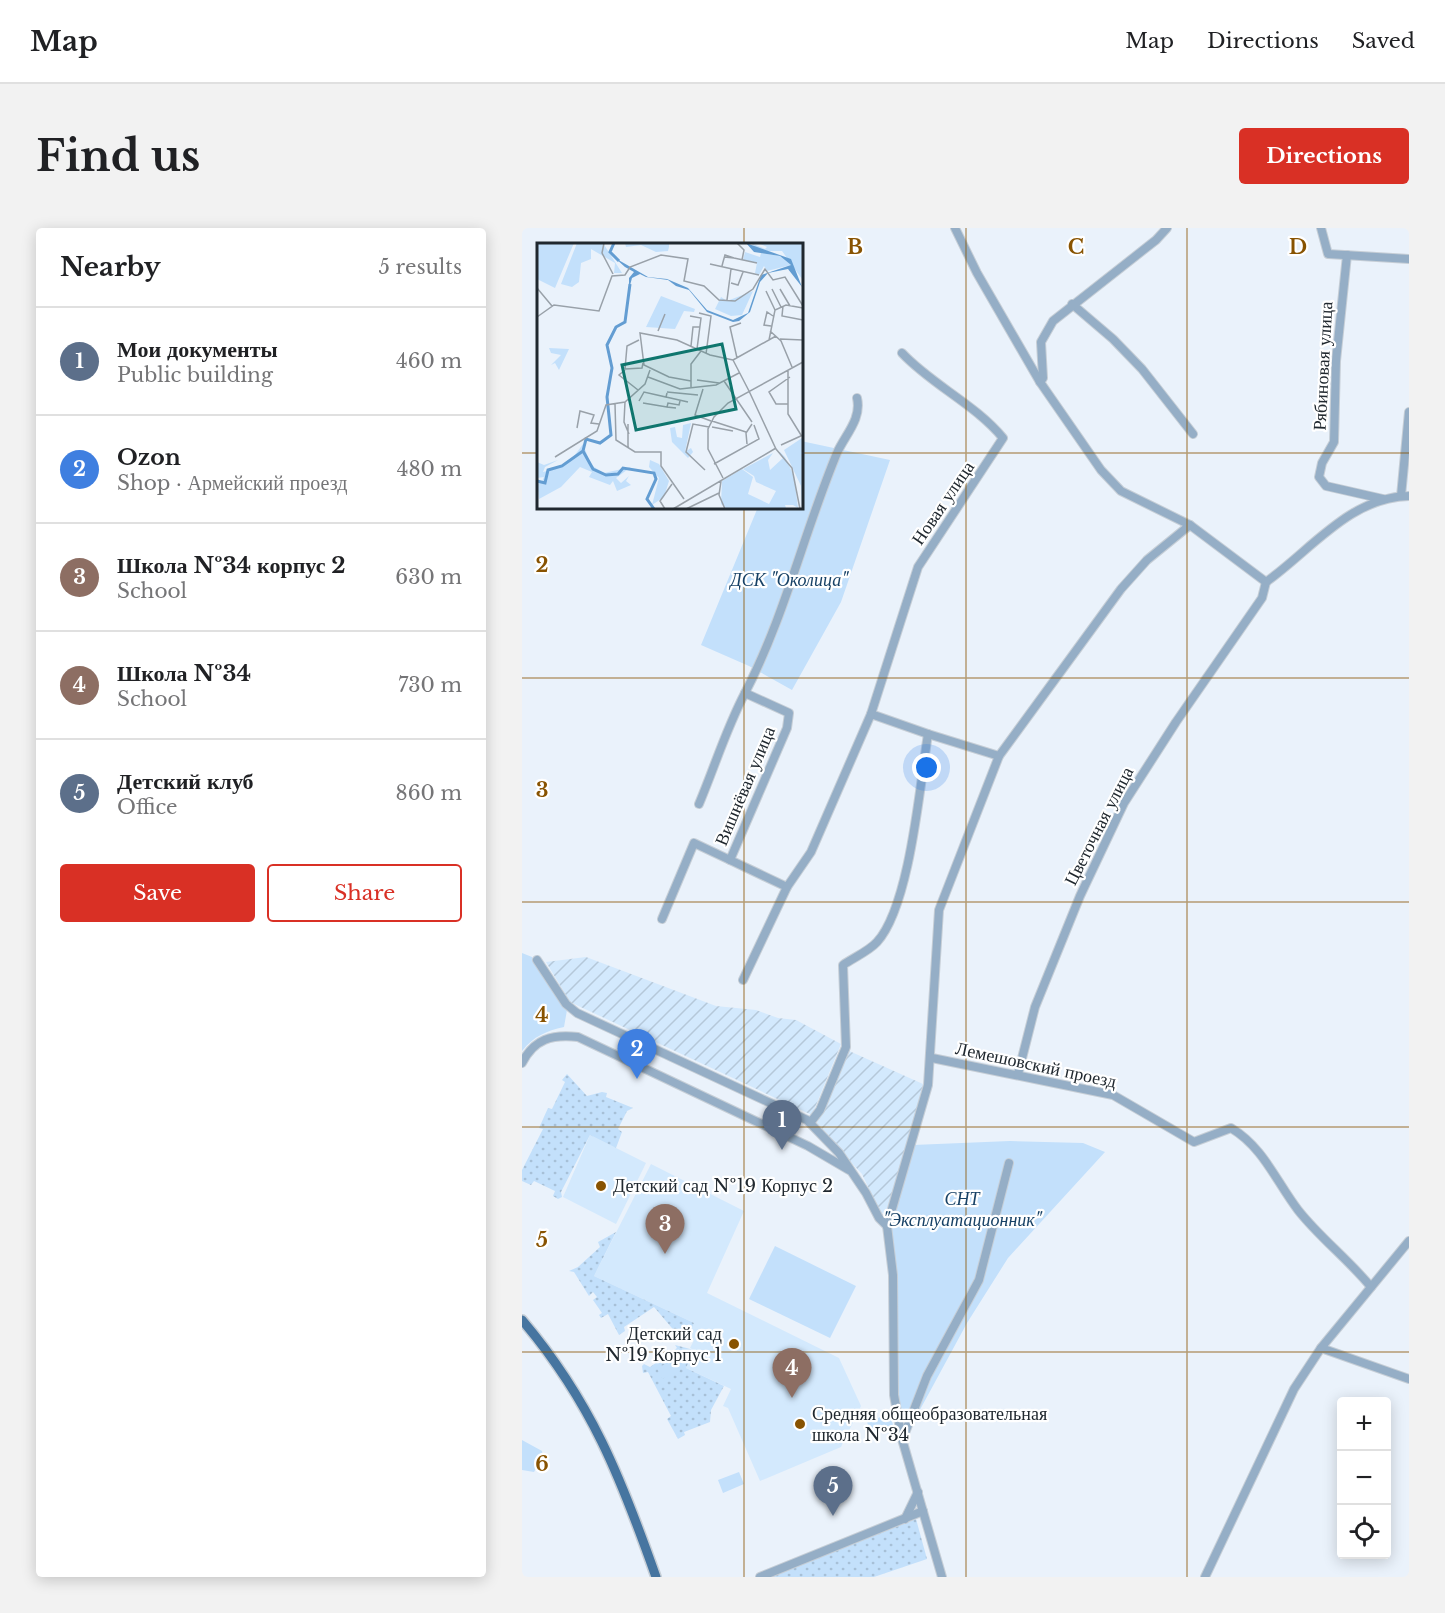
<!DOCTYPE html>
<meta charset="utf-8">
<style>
:root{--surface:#fff;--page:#f2f2f2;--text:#202124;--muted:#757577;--line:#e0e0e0;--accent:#d93025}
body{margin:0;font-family:"Libre Baskerville",serif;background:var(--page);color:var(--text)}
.controls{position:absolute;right:18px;bottom:18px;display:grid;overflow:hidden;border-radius:6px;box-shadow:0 3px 15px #0003}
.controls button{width:54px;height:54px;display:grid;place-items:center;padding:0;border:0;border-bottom:2px solid var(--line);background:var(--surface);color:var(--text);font:30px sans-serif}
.you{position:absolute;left:405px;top:540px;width:21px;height:21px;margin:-15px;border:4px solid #fff;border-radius:50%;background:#1a73e8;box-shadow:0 0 0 9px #1a73e833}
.badge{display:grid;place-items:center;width:39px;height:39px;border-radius:50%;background:var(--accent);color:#fff;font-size:20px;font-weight:700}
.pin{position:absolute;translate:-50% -50px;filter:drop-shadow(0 2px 3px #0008)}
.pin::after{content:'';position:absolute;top:32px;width:21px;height:18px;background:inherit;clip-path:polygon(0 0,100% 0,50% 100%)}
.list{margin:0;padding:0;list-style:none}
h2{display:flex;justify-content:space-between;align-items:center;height:78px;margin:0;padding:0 24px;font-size:26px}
h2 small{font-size:20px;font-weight:400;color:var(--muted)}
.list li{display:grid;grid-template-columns:39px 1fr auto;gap:18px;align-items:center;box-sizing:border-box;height:108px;padding:0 24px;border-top:2px solid var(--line)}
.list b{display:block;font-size:22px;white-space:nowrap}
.list p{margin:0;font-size:20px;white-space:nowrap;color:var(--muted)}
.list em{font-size:20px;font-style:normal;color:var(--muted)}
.actions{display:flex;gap:12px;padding:18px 24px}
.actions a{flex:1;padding:14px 0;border:2px solid var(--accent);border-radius:6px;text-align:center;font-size:21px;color:var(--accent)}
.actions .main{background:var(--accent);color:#fff}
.icon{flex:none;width:33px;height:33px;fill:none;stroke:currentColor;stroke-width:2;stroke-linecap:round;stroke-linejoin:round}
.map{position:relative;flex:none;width:887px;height:1349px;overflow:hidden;border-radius:6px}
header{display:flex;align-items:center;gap:36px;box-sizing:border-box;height:84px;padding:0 30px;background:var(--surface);border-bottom:2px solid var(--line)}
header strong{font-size:28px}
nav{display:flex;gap:33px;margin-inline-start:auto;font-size:21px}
.intro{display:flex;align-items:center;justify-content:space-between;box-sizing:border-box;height:144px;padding:0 36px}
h1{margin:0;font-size:42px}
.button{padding:15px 27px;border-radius:6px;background:var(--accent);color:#fff;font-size:21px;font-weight:700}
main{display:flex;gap:36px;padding:0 36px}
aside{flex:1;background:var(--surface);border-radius:6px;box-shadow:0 3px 15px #0003}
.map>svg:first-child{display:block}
.built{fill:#d3e9fd}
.industrial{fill:url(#industrial-furrows)}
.grass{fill:url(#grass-dots)}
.green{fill:#c3e0fb}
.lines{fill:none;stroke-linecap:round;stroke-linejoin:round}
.minor-casing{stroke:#c6ced6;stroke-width:10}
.major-casing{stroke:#c6ced6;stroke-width:12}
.minor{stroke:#95aec6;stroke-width:8}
.major{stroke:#4675a0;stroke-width:9}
.grid{fill:none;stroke:#885301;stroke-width:1.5;stroke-opacity:0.55}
.poi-dot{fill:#885301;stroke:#fff;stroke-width:2}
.labels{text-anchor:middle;stroke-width:4.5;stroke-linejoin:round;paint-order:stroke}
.street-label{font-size:18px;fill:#20282f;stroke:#fff}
.park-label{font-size:18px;font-style:italic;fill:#184266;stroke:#fff}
.poi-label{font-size:18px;fill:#20282f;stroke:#fff;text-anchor:start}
.inset-river{fill:none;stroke:#639dd2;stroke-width:3}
.inset-road{fill:none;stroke:#99a1a9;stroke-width:1.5}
.view{fill:#0f766e;fill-opacity:0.15;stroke:#0f766e;stroke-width:3}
.inset-edge{fill:none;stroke:#20282f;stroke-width:3}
.grid-label{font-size:20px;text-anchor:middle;font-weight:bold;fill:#885301;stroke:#fff;stroke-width:4.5;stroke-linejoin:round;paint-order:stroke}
</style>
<header>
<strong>Map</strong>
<nav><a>Map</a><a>Directions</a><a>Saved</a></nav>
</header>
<div class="intro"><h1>Find us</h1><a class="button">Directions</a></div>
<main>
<aside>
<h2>Nearby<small>5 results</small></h2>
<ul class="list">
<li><span class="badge" style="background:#5c6f8a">1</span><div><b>Мои документы</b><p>Public building</p></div><em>460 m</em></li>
<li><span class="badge" style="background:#3f7fe0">2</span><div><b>Ozon</b><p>Shop · Армейский проезд</p></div><em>480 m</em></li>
<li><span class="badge" style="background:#8d6e63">3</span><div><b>Школа №34 корпус 2</b><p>School</p></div><em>630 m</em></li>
<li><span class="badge" style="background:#8d6e63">4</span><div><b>Школа №34</b><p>School</p></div><em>730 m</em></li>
<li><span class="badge" style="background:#5c6f8a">5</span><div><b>Детский клуб</b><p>Office</p></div><em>860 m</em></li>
</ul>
<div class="actions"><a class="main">Save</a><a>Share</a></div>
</aside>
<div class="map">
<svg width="887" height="1349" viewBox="0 0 887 1349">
<defs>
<pattern id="industrial-furrows" width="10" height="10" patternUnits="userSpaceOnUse" patternTransform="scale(1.5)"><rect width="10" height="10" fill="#d3e9fd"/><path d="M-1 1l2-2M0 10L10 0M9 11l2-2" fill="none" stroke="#b5c8d9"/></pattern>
<pattern id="grass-dots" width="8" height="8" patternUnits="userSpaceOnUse" patternTransform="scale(1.5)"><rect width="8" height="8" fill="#c3e0fb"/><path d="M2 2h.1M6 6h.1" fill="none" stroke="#a7c0d7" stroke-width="1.8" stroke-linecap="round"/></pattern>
</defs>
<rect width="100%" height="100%" fill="#eaf2fb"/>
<!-- built -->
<g class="built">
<polygon points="68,907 124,935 94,996 41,969"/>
<polygon points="129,936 222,983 185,1065 317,1130 339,1178 319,1219 238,1253 206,1180 201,1178 209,1161 164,1140 172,1122 168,1120 172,1112 168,1105 172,1095 72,1048"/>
</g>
<!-- industrial -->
<g class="industrial">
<polygon points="64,729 194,778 234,782 256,790 274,792 319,816 290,887 48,774 24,734"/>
<polygon points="325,822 401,856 384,923 363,986 358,984 340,946 294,897"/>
</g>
<!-- grass -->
<g class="grass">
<polygon points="45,846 65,868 80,864 85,865 84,869 111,880 105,883 96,901 100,904 94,920 68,907 39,964 40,969 36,971 31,968 33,963 12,953 9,957 0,953 0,942 21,901 17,900 26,880 30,881 43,854 40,852"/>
<polygon points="94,1004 72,1048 172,1095 168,1105 172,1112 155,1106 132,1079 102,1099 103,1103 97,1107 86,1086 79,1090 77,1087 80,1085 71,1072 75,1069 71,1064 67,1068 52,1044 47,1043 56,1039 78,1019 76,1014"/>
<polygon points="153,1117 172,1122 164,1140 202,1158 189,1182 188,1194 162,1204 163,1207 156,1211 145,1191 149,1188 126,1144 121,1145 120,1138 122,1136 128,1139 155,1120"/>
<polygon points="394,1291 405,1331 352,1349 248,1349"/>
</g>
<!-- green -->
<g class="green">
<polygon points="279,213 368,232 319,374 270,462 227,438 179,417 236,279 279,279"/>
<path d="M0 725 10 729 45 782 42 799C24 803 12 808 0 823Z"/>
<polygon points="488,913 561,915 583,924 486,1030 445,1095 387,1202 379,1200 373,1169 366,998 391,917"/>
<polygon points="253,1018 334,1058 308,1110 227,1071"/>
<polygon points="152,1132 158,1143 140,1151 135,1140"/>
<polygon points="367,1186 372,1199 350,1207 345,1194"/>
<polygon points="0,1212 20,1223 21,1228 12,1244 0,1242"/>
<polygon points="217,1244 222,1256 201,1265 196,1252"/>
</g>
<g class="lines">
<defs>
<g id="minor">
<polyline points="433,0 455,45 518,154 579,242 599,263 668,297 744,354"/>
<polyline points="799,0 806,26 887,31"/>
<polyline points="825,27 814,133 812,214 800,235 797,249 804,258 861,271"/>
<polyline points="550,76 591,111 620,141 671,206"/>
<path d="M380 125C410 157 453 176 481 210L396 339 349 486 406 506"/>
<polyline points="518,154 521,150 519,114 531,93 634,12 645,0"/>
<polyline points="879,268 887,184"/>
<path d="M744 354C789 322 828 269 887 268"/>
<path d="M223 465C263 388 282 304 315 225 323 207 340 191 335 170"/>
<path d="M177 576C193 538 204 501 223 465L267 485 265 500 208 632 265 659"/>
<polyline points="140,691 172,615 208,632"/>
<polyline points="15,732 44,776 55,785 285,892 317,925 344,965 357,990 365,998 371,1047 372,1167 380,1211 420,1349"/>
<polyline points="221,752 265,659 289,624 349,486"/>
<path d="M410 830 591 867 672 914 709 900C741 919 754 953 776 982 798 1010 826 1031 849 1059"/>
<path d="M0 835C12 811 30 806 56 809L286 918 327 942"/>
<polyline points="496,846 513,779 558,668 602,575 654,494 740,370 744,354"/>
<path d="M288 895 298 882 324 819 321 737C331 730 347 723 355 714 388 678 398 556 406 506L477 528"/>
<polyline points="365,998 406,857 417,682 477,528 599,361 625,332 668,297"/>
<polyline points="799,1120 887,1151"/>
<polyline points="381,1210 405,1148 457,1052 487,935"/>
<polyline points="383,1291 396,1264"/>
<polyline points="238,1349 401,1283"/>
<polyline points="683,1349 772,1161 799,1120 887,1013"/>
</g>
<path id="major" d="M0 1092C69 1173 99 1250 134 1349"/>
</defs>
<!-- minor casing -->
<use href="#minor" class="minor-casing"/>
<!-- major casing -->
<use href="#major" class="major-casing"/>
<!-- minor -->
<use href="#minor" class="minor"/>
<!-- major -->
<use href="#major" class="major"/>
</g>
<!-- grid -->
<path class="grid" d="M222 0V16M444 0V1349M665 0V1349M0 225H16M279 225H887M222 279V1349M0 450H887M0 674H887M0 899H887M0 1124H887"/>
<!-- markers -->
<g class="poi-dot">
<circle cx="79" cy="958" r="6"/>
<circle cx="212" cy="1116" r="6"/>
<circle cx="278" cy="1196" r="6"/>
</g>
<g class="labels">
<!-- street labels -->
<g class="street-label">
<text transform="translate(801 138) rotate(-87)" y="6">Рябиновая улица</text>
<text transform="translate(421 275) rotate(-56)" y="6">Новая улица</text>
<text transform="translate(223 558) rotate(-67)" y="6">Вишнёвая улица</text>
<text transform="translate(577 598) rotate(-63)" y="6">Цветочная улица</text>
<text transform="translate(514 837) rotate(12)" y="6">Лемешовский проезд</text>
</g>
<!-- park labels -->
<g class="park-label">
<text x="267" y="358">ДСК "Околица"</text>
<text x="440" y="977">СНТ<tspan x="440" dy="21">"Эксплуатационник"</tspan></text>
</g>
<!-- poi labels -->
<g class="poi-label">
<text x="91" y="964">Детский сад №19 Корпус 2</text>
<text x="200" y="1112" text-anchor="end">Детский сад<tspan x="200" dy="21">№19 Корпус 1</tspan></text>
<text x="290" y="1192">Средняя общеобразовательная<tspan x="290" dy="21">школа №34</tspan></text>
</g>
</g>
<!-- overview -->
<g transform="translate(15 15)">
<rect width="266" height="266" fill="#eaf2fb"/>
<path d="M216 48 205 72 194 73 178 66 184 54 190 58ZM154 180 148 209 154 205 156 209 151 215 135 199 133 185 138 184 140 194 145 195 146 182Z" fill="#c3e0fb"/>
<path d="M0 0H37L18 45 0 36ZM40 0H66L85 30H77L78 20 54 6V16L44 20 42 39 35 44 24 41ZM88 0H132V4L131 8 119 9 104 2 89 4ZM214 0 228 6 230 4 221 0H265V36L245 8H222ZM12 105 32 106 22 127 18 120 14 122 24 112 14 110ZM265 195V265L264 243 247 207ZM46 201 54 222 67 230 94 224 79 235 84 240 92 233 89 238 94 242 80 248 76 238 73 242 52 234 55 229 43 224 24 244 2 256 0 237 5 239 7 234 0 235V219L7 222 21 217 8 224 6 229 18 226 35 216ZM241 209H243L248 214 257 233 261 265 256 262H248L249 265H189L184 261 185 238 205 226 216 234 211 251 232 261 239 248 219 239 217 233 206 226 236 210 231 217 233 227 246 215Z" fill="#c3e0fb"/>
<path d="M124 53 158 66 157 69 147 68 138 86 109 84Z" fill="#c3e0fb"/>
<path d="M208 9 223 14 224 10 243 13 254 22 230 28 227 23 222 32 218 30 220 20 206 17ZM113 217 122 221 132 238 127 254 115 262 122 235 112 224Z" fill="#c3e0fb"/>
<path d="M209 0 254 16 265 44 251 26 231 30 223 39 213 69 202 78 196 79 170 69 152 47 139 43 131 37 109 34 103 31 95 35 92 46V35L97 29 88 24 78 15 111 34 130 36 151 45 170 67 196 77 211 70 224 32 254 22 243 13 217 9Z" fill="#639dd2"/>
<path class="inset-river" d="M77 0 73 9 82 18M93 41 88 79 79 84 70 102 75 125 70 154 74 192 63 200 49 196 46 208 56 226 69 232 81 231 86 225 117 230 119 236 110 256 117 266M0 238 8 240 11 227 25 223 46 208"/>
<path class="inset-road" d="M67 0 65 10 76 31M200 0 207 7 205 17M197 15 220 20M173 21 222 32M185 23 186 19 188 12 197 15 187 14M194 40 201 42 206 29M0 45 15 63M235 46 244 64M243 46 253 63M229 48 238 67M190 57 194 26M246 63 245 73 266 77M162 70 174 73 169 111M153 73 164 75 160 106M0 74 17 62 62 68 75 33 88 32 93 24 124 12 151 16 147 38 167 43 182 57 198 58 216 46 228 26 236 37 248 34 266 63M234 83 227 82 230 69 236 73M121 88 128 71M233 88 244 98 255 124M243 96 266 97M232 97 238 67 249 62 266 65M154 103 156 84H163M200 115 193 84 204 80M196 117 239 93M196 117 212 148M88 126 90 103 102 97M88 126 105 125 106 120M88 127 82 132 101 147M251 127V171L264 192M111 134 143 146 179 142 202 130M160 137 182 140M154 138 132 134 107 122 103 90 140 97 173 112 196 117M187 138 215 179M154 144V121L164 108M166 146 158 172 174 178M212 148 239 206 255 225 263 266M130 149 161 152M129 154 151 159M102 158 107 149 129 154 130 150M88 159 87 179 92 191M106 160 130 164M78 161 79 197 98 209H124V223L147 256M251 161H239L232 149 253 134M139 165 130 164 131 160 142 162 143 158M175 178 209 189M91 181V204M175 184 196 188M40 185 43 168 57 172 54 180 62 181M210 201 209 190 215 181M244 202 266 192M18 214 60 188 69 162 88 159 108 141 113 127M177 221 222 196 217 182M168 227 149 209 156 181 172 184M186 235 171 206V186L177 174 191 160 266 119M184 238 182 252 188 266M128 266 123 258 135 241M136 266 239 205M149 266 182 250"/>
<path class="view" d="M185 101 199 166 99 187 85 122Z"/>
<rect width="266" height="266" class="inset-edge"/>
</g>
<g class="grid-label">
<text x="333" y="26">B</text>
<text x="554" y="26">C</text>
<text x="776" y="26">D</text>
<text x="20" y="344">2</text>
<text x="20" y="569">3</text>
<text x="20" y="794">4</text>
<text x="20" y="1019">5</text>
<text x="20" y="1243">6</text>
</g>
</svg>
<div class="controls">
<button>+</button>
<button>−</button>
<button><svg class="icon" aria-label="locate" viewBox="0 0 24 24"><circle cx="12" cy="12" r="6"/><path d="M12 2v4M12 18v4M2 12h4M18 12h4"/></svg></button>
</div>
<div class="you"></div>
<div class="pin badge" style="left:260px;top:922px;background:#5c6f8a">1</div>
<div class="pin badge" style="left:115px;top:851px;background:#3f7fe0">2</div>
<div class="pin badge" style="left:143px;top:1026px;background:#8d6e63">3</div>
<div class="pin badge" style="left:270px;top:1170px;background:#8d6e63">4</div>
<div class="pin badge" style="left:311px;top:1288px;background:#5c6f8a">5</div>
</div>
</main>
